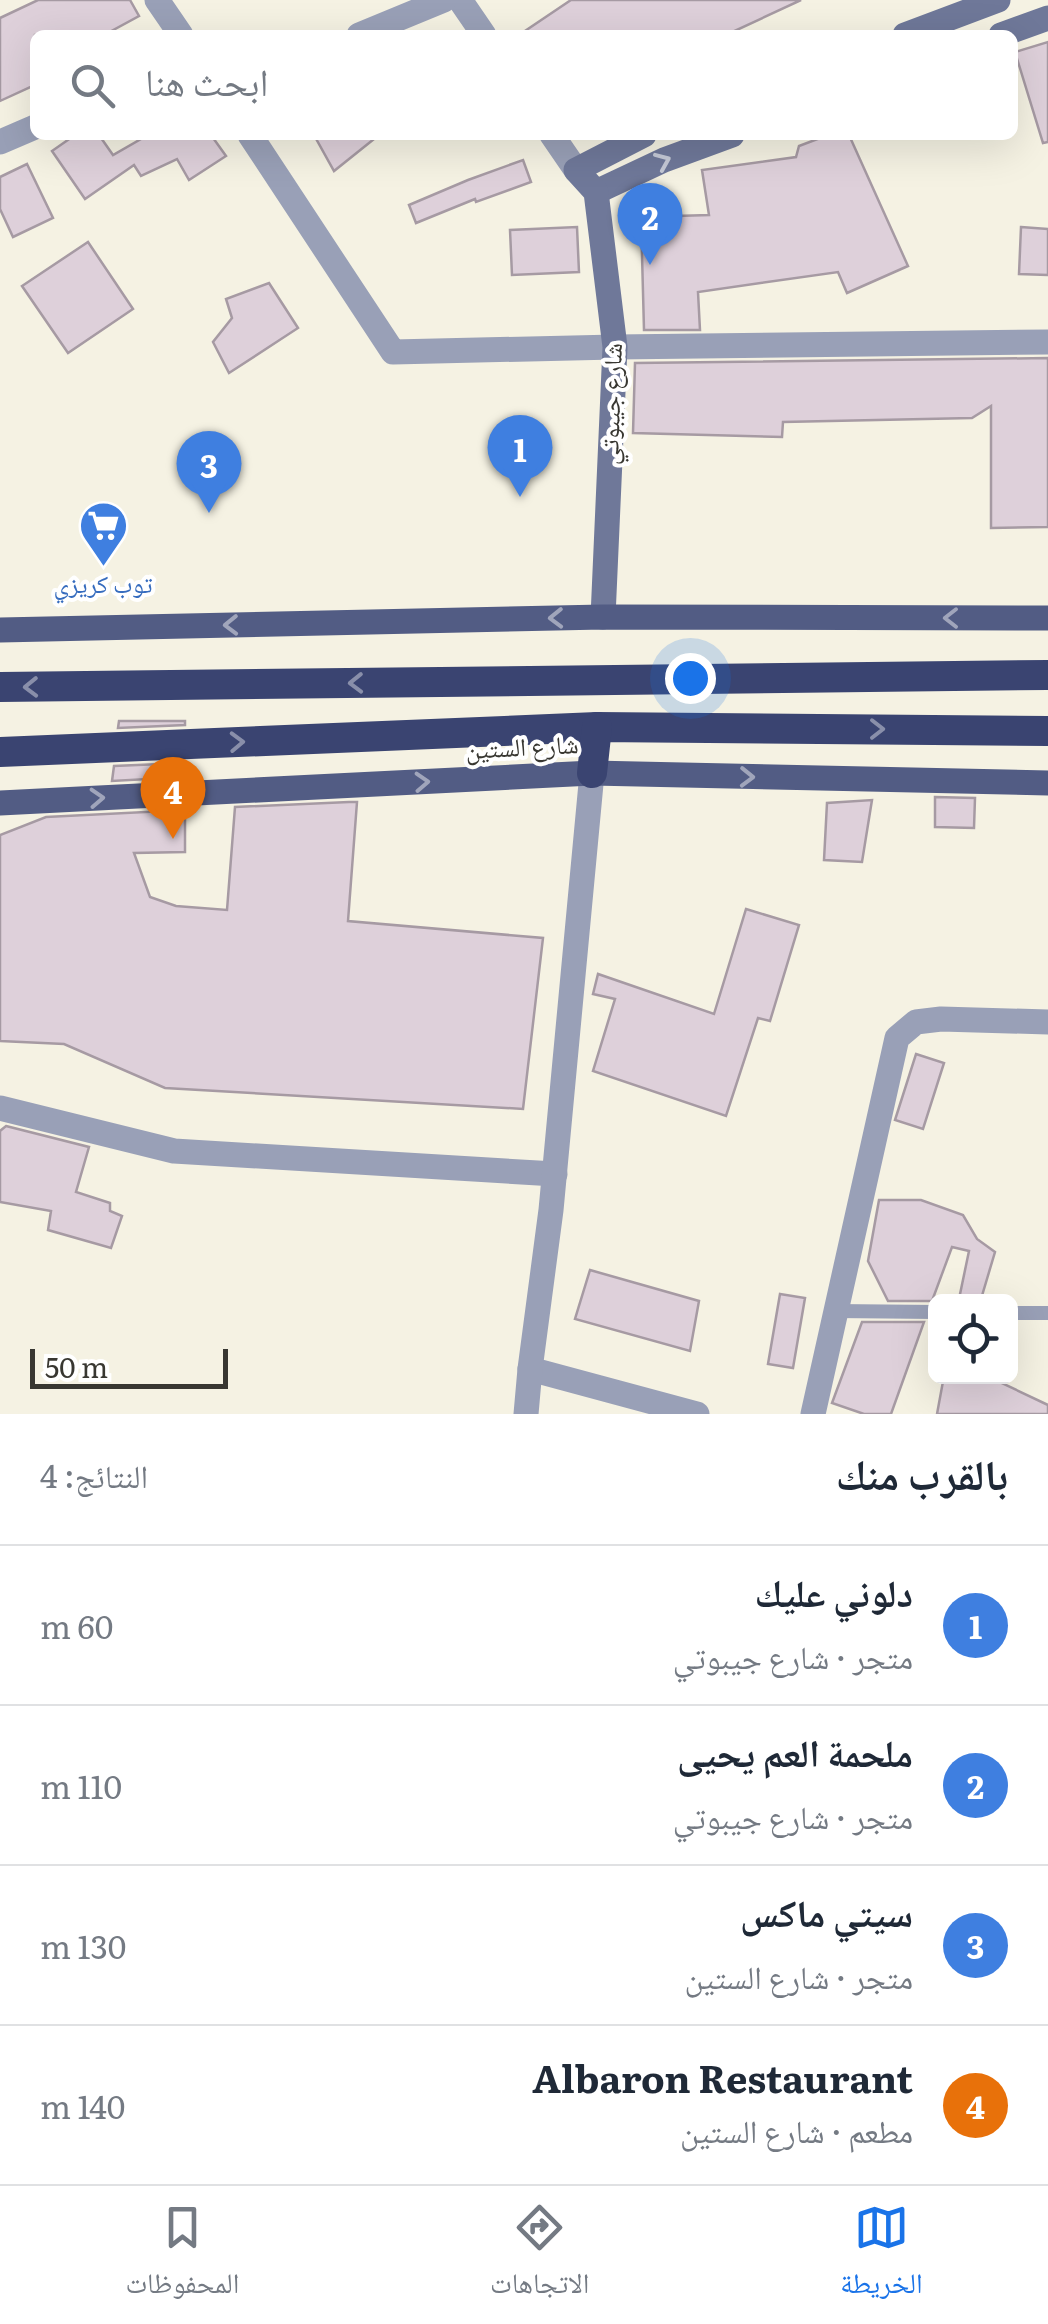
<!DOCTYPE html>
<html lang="ar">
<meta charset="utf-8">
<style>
:root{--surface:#fff;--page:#f2f2f3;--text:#1f2937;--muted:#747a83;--line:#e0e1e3;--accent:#1a73e8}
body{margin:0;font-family:Literata,"Noto Naskh Arabic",serif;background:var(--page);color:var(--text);direction:rtl}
.controls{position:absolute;right:30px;bottom:30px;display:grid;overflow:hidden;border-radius:15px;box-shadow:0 10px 40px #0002}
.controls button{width:90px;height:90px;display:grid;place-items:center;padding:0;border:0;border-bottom:2px solid var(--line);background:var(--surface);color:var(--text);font:50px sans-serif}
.scale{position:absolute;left:30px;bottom:25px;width:198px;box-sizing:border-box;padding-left:10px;border:5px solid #383731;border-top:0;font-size:28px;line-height:35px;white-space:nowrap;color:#383731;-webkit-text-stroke:8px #fff;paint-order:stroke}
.you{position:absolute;left:690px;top:678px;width:35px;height:35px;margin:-25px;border:8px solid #fff;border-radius:50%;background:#1a73e8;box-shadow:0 0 0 15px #1a73e833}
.badge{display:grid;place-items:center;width:65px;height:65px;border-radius:50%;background:var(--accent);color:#fff;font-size:32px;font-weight:700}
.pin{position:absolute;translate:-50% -82px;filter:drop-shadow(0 2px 5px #0008)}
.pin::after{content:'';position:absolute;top:52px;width:35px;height:30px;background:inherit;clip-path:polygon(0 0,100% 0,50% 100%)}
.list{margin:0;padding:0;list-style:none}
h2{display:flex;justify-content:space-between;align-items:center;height:130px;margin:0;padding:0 40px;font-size:42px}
h2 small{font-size:32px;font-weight:400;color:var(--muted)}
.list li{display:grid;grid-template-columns:65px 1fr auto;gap:30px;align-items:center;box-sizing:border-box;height:160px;padding:0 40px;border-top:2px solid var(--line)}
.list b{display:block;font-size:38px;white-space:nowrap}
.list p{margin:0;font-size:32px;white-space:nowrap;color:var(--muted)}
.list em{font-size:32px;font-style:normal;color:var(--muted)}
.icon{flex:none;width:55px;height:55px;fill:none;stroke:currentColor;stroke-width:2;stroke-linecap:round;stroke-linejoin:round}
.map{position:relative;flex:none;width:1048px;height:1414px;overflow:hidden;direction:ltr}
.search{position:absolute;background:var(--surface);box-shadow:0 10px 40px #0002;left:30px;right:30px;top:30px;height:110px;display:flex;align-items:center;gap:25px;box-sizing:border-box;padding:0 35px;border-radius:15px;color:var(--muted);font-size:38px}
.sheet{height:770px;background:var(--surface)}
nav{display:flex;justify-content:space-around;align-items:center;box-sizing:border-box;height:140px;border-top:2px solid var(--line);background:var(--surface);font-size:28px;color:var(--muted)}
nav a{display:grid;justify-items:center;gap:5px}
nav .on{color:var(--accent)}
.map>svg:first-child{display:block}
.building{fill:#ded0da;stroke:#a69aa3;stroke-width:2.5}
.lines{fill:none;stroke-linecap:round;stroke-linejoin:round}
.lane{stroke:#99a0b7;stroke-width:14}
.street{stroke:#99a0b7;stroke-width:25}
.secondary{stroke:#6f7899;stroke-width:25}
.primary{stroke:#525c84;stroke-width:25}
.highway{stroke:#3a4471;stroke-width:30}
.oneway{stroke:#c5c9d6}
.oneway2{stroke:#a0a5bb}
.oneway3{stroke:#898faa}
.labels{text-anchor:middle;stroke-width:8;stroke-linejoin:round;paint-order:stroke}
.street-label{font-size:25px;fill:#383731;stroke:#fff}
.shop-label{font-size:25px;fill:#366cbe;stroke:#fff}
</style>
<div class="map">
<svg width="1048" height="1414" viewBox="0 0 1048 1414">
<rect width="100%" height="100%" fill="#f5f2e3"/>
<!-- building -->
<g class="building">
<polygon points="38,0 130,0 139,16 104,35 35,35 35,85 0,101 0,18"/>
<polygon points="571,0 801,0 726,35 519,35"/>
<polygon points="1048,42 1048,142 1043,143 1015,52"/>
<polygon points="75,135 99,135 113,155 148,135 211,135 226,156 189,180 177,159 141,176 134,165 85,199 52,151"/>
<polygon points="314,135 379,135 334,171"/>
<polygon points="828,135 849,135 908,266 847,293 838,272 698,292 700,330 644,330 641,217 709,215 702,170 796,157 799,146"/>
<polygon points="523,160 531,182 476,202 475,199 416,223 409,205 468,180"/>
<polygon points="27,164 53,218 13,237 0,209 0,177"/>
<polygon points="577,227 579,272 512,275 510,230"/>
<polygon points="1021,227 1048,229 1048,275 1019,274"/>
<polygon points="88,242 133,309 68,353 22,286"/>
<polygon points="269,283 298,328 229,373 213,342 232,318 226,299"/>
<polygon points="1048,358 1048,527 991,528 991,406 972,418 783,422 782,437 633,433 635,363"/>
<polygon points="119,721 185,721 185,725 118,728"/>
<polygon points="185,763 185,777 112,781 114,766"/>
<polygon points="935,797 975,798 974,828 935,827"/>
<polygon points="872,800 862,862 824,860 827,803"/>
<polygon points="349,802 357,802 348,921 543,938 523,1109 165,1088 64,1044 0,1041 0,835 46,817 185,810 185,852 134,853 150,897 176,906 227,910 235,807"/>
<polygon points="746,909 799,925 770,1021 758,1018 726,1116 593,1071 615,999 593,994 598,974 714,1014"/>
<polygon points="916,1054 944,1063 923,1129 895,1120"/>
<polygon points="6,1126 89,1147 76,1192 110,1203 110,1211 122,1216 111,1248 48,1230 51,1211 0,1202 0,1131"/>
<polygon points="879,1200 921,1200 963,1215 977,1239 995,1252 981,1299 959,1299 969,1251 952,1247 932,1301 888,1301 868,1261"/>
<polygon points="590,1270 699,1301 690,1351 575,1319"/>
<polygon points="780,1294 805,1298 793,1368 768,1364"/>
<polygon points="862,1322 924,1322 891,1414 864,1414 832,1403"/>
<polygon points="944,1376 987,1376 1048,1405 1048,1414 937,1414"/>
</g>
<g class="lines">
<!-- lane -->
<g class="lane">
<polyline points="835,1311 936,1312"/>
<polyline points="1010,1313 1048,1313"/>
</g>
<!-- street -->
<g class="street">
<polyline points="157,0 181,35"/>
<polyline points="460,0 484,35"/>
<polyline points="359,35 444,0"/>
<polyline points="250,135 393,352 615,347 1048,342"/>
<polyline points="552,135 576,170"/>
<polyline points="0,142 35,127"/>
<polyline points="0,1108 174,1151 555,1174"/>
<polyline points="530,1369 697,1414"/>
<polyline points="526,1414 530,1369 551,1210 592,773"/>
<polyline points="813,1414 897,1038 916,1022 941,1019 1048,1022"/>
</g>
<!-- secondary -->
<g class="secondary">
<polyline points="905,35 998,0"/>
<polyline points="1001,35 1048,18"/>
<polyline points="596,192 664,160 732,135"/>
<polyline points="603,617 615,347 596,192 576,170 644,135"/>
</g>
<!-- primary -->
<g class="primary">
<polyline points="0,630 603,617 1048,618"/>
<polyline points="0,803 592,773 1048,783"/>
</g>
<!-- highway -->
<g class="highway">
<polyline points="0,687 1048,675"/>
<polyline points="0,752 597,727 1048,731"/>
<polyline points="592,773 597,727"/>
</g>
</g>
<!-- one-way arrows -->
<defs><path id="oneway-chevron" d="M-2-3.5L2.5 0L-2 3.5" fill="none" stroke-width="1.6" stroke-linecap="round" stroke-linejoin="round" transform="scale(2.5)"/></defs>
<use class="oneway" href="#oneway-chevron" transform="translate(663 161) rotate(-23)"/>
<g class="oneway2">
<use href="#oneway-chevron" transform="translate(556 618) rotate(179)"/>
<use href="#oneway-chevron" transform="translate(951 618) rotate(-180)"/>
<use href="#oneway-chevron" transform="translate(231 625) rotate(179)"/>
<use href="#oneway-chevron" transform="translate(747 777) rotate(1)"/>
<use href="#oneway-chevron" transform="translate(422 782) rotate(-3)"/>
<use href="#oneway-chevron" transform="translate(97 798) rotate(-3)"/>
</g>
<g class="oneway3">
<use href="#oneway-chevron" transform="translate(356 683) rotate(179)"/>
<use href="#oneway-chevron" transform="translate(31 687) rotate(179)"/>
<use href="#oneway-chevron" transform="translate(877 729)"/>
<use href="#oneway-chevron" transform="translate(237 742) rotate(-2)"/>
</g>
<!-- icons -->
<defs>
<symbol id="supermarket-pin" viewBox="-11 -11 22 30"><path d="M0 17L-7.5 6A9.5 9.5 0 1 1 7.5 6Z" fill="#3f7fe0" stroke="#fff"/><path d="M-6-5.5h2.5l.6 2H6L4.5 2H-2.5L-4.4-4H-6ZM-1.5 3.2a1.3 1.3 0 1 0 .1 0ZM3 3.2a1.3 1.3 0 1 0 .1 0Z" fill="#fff"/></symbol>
</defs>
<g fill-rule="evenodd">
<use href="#supermarket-pin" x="76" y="498" width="55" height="75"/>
</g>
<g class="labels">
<!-- street labels -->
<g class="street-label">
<text transform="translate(611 404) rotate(-88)" y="9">شارع جيبوتي</text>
<text transform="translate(522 747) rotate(-3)" y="9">شارع الستين</text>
</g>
<!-- shop labels -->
<g class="shop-label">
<text x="103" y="593">توب كريزي</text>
</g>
</g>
</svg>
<div class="controls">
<button><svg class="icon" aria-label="locate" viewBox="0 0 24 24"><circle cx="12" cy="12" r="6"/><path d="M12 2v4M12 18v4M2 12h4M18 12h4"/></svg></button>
</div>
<div class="scale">50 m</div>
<div class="you"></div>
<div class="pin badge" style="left:520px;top:497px;background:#3f7fe0">1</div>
<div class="pin badge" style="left:650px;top:265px;background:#3f7fe0">2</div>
<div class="pin badge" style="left:209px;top:513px;background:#3f7fe0">3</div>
<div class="pin badge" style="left:173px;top:839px;background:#e8710a">4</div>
<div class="search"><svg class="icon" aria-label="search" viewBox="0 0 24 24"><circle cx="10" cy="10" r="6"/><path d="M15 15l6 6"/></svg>ابحث هنا</div>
</div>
<section class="sheet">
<h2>بالقرب منك<small>النتائج: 4</small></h2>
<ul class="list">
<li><span class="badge" style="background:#3f7fe0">1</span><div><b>دلوني عليك</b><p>متجر · شارع جيبوتي</p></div><em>60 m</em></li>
<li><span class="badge" style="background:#3f7fe0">2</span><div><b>ملحمة العم يحيى</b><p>متجر · شارع جيبوتي</p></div><em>110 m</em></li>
<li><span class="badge" style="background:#3f7fe0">3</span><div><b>سيتي ماكس</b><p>متجر · شارع الستين</p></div><em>130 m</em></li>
<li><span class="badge" style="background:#e8710a">4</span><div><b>Albaron Restaurant</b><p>مطعم · شارع الستين</p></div><em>140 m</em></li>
</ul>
</section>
<nav>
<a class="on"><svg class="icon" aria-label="map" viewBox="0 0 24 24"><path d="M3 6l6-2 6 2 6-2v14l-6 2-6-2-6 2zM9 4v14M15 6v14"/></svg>الخريطة</a>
<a><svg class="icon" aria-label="directions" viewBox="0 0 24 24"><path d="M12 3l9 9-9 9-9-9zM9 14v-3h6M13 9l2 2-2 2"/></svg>الاتجاهات</a>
<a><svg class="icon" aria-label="saved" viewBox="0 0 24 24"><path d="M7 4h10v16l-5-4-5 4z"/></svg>المحفوظات</a>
</nav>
